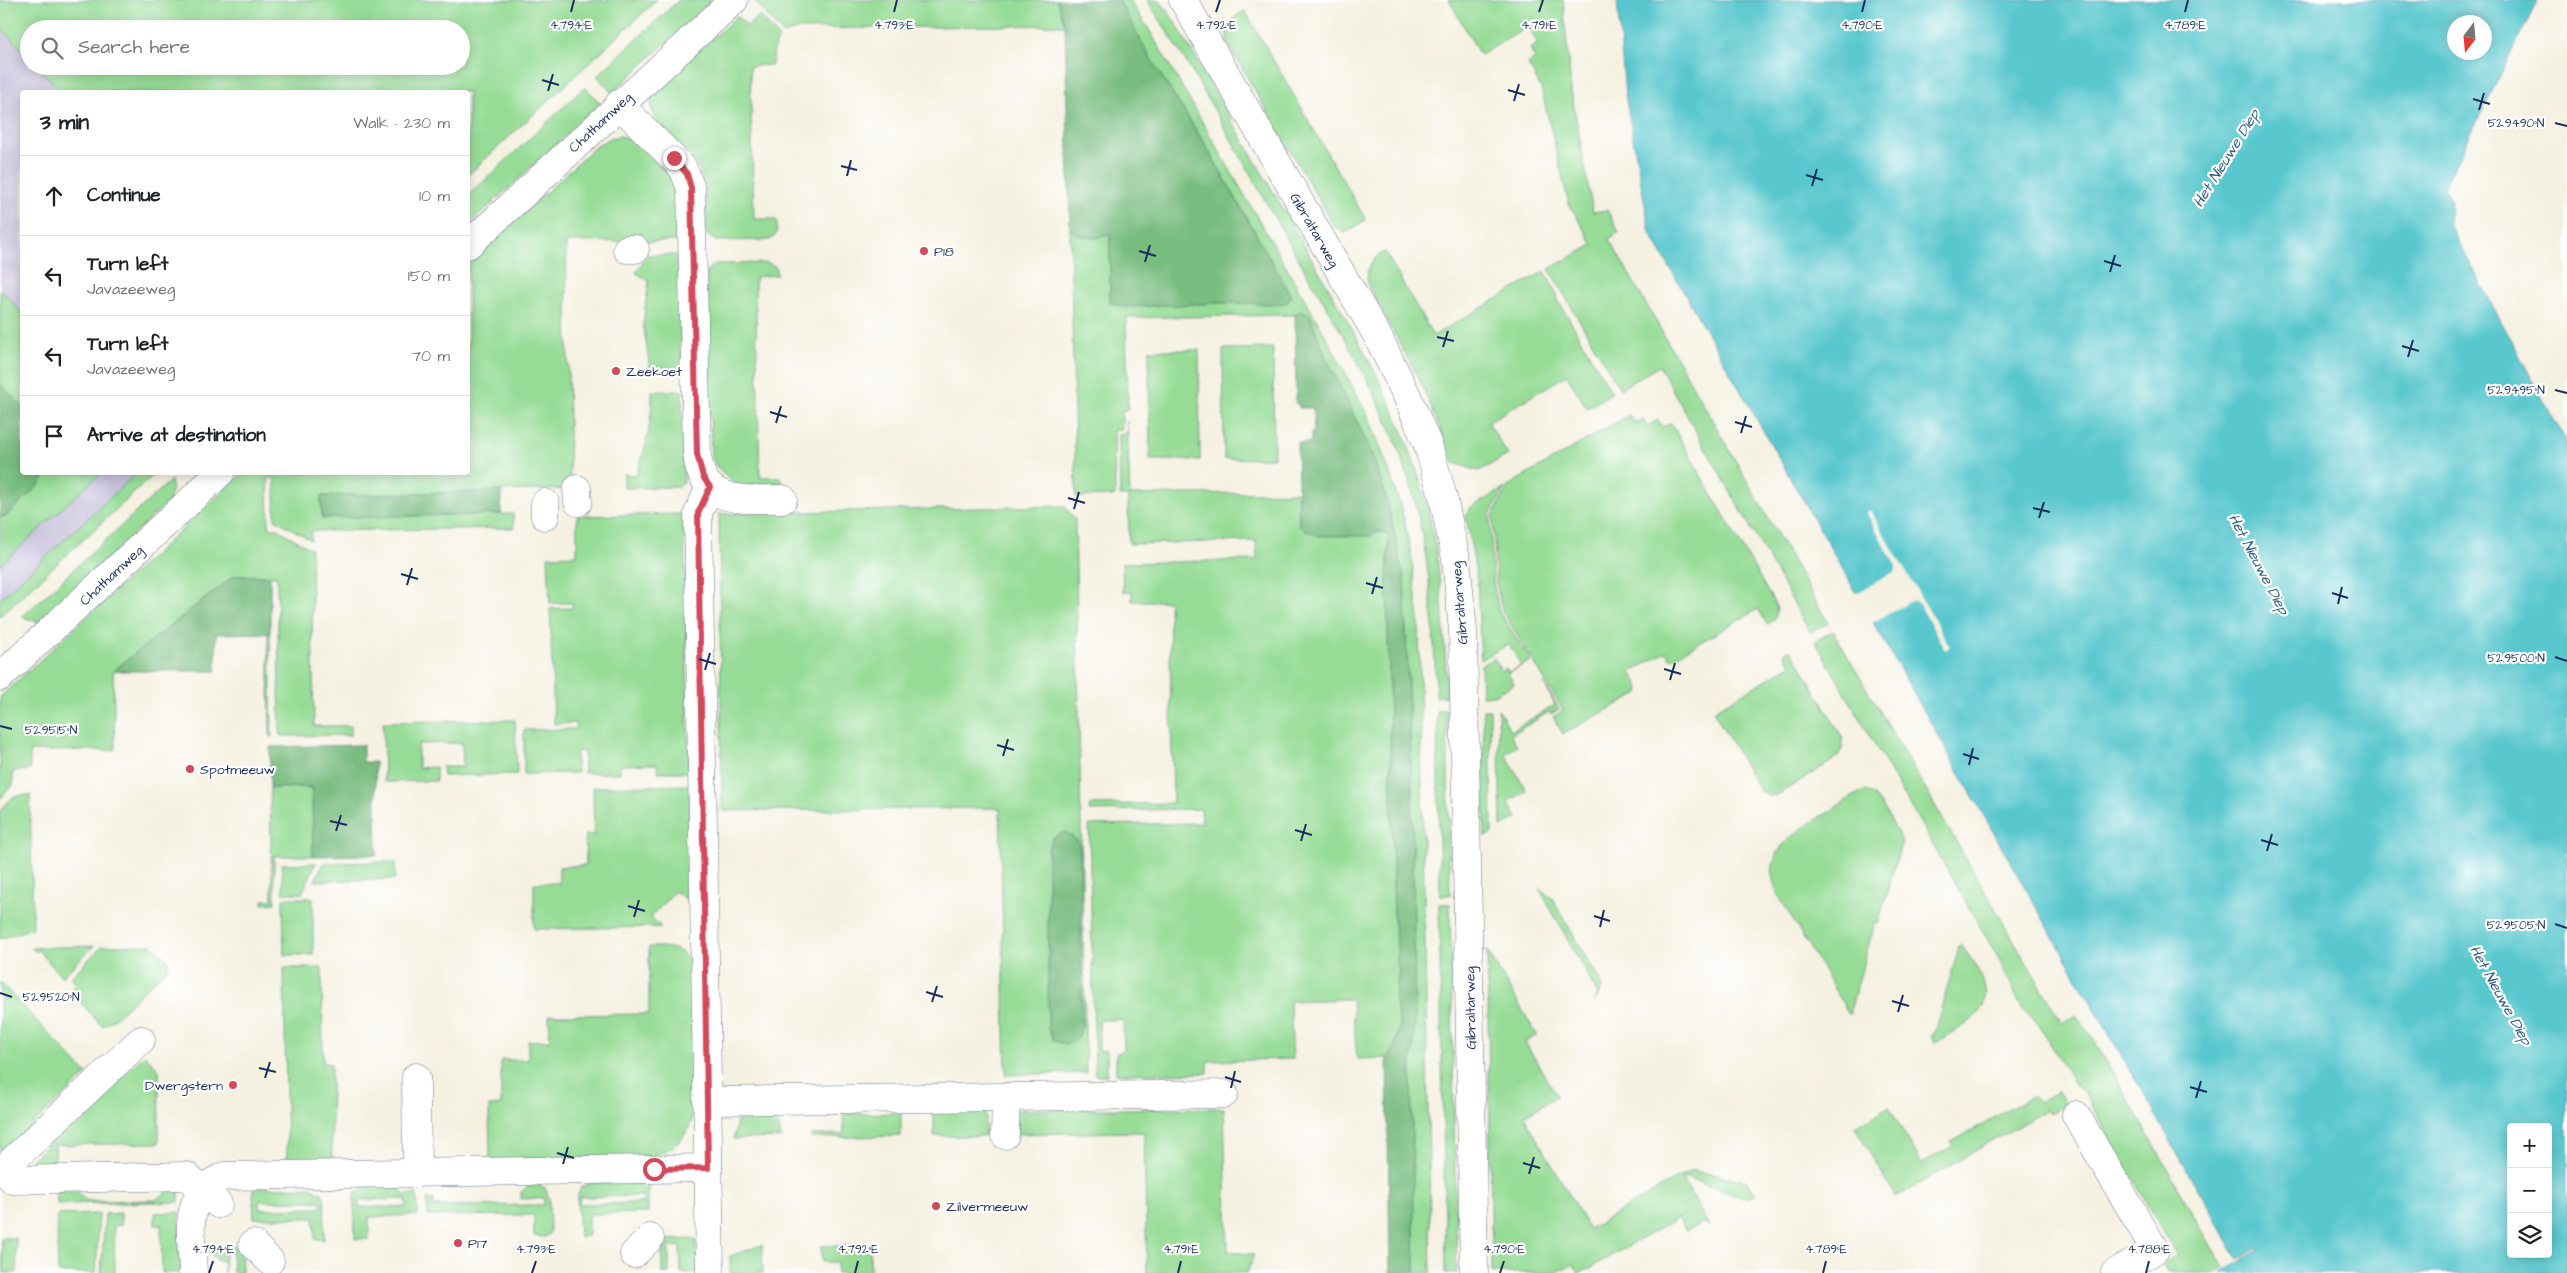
<!DOCTYPE html>
<meta charset="utf-8">
<style>
:root{--surface:#fff;--page:#f6f6f6;--text:#202124;--muted:#757577;--line:#e0e0e0}
body{margin:0;font-family:"Architects Daughter",sans-serif;background:var(--page);color:var(--text)}
.controls{position:absolute;right:15px;bottom:15px;display:grid;overflow:hidden;border-radius:5px;box-shadow:0 2px 12px #0003}
.controls button{width:45px;height:45px;display:grid;place-items:center;padding:0;border:0;border-bottom:1px solid var(--line);background:var(--surface);color:var(--text);font:25px sans-serif}
.compass{position:absolute;left:2447px;top:15px;width:45px;height:45px;border-radius:50%;background:var(--surface);box-shadow:0 2px 12px #0003;rotate:196deg}
.stop{position:absolute;width:15px;height:15px;margin:-11px;border:4px solid #d1495b;border-radius:50%;background:#fff}
.stop.end{background:#d1495b;border-color:#fff;box-shadow:0 1px 5px #0008}
.list{margin:0;padding:0;list-style:none}
h2{display:flex;justify-content:space-between;align-items:center;height:65px;margin:0;padding:0 20px;font-size:21px}
h2 small{font-size:16px;font-weight:400;color:var(--muted)}
.list li{display:grid;grid-template-columns:32px 1fr auto;gap:15px;align-items:center;box-sizing:border-box;height:80px;padding:0 20px;border-top:1px solid var(--line)}
.list b{display:block;font-size:19px;white-space:nowrap}
.list p{margin:0;font-size:16px;white-space:nowrap;color:var(--muted)}
.list em{font-size:16px;font-style:normal;color:var(--muted)}
.icon{flex:none;width:28px;height:28px;fill:none;stroke:currentColor;stroke-width:2;stroke-linecap:round;stroke-linejoin:round}
.map{position:relative;flex:none;width:2567px;height:1273px;overflow:hidden}
.search{position:absolute;background:var(--surface);box-shadow:0 2px 12px #0003;left:20px;top:20px;width:450px;height:55px;display:flex;align-items:center;gap:12px;box-sizing:border-box;padding:0 18px;border-radius:28px;color:var(--muted);font-size:19px}
.panel{position:absolute;background:var(--surface);box-shadow:0 2px 12px #0003;left:20px;top:90px;width:450px;height:385px;border-radius:5px}
.map>svg:first-child{display:block}
.industrial{fill:#c6c0da;fill-rule:evenodd}
.green{fill:#96dc96;stroke:#58867a;fill-rule:evenodd}
.forest{fill:#78bc7f;stroke:#4a766e}
.water{fill:#59c7ce;stroke:#3a7b96;fill-rule:evenodd}
.pier{fill:#f5f1e1}
.lines{fill:none;stroke-linecap:round;stroke-linejoin:round}
.minor-casing{stroke:#67738c;stroke-width:29}
.minor{stroke:#fff;stroke-width:28}
.route{stroke:#d1495b;stroke-width:6}
.ticks{fill:none;stroke:#1b2f5e;stroke-width:2}
.poi-dot{fill:#d1495b;stroke:#fff;stroke-width:2}
.labels{text-anchor:middle;stroke-width:4.5;stroke-linejoin:round;paint-order:stroke}
.street-label{font-size:14px;fill:#1b2f5e;stroke:#fff}
.poi-label{font-size:14px;fill:#1b2f5e;stroke:#fff;text-anchor:start}
.water-label{font-size:15px;font-style:italic;fill:#2e5d80;stroke:#fff}
.ticks-label{font-size:12px;text-anchor:middle;fill:#1b2f5e;stroke:#fff;stroke-width:4.5;stroke-linejoin:round;paint-order:stroke}
</style>
<div class="map">
<svg width="2567" height="1273" viewBox="0 0 2567 1273">
<rect width="100%" height="100%" fill="#fff"/>
<filter id="ink" filterUnits="userSpaceOnUse"><feTurbulence type="fractalNoise" baseFrequency=".02" numOctaves="2"/><feDisplacementMap in="SourceGraphic" scale="10" xChannelSelector="R" yChannelSelector="G"/><feConvolveMatrix kernelMatrix="1 2 1 2 8 2 1 2 1" color-interpolation-filters="sRGB"/></filter>
<filter id="wash" filterUnits="userSpaceOnUse"><feTurbulence type="fractalNoise" baseFrequency=".0096" numOctaves="4" result="noise"/><feDisplacementMap in="SourceGraphic" scale="20" xChannelSelector="R" yChannelSelector="G"/><feGaussianBlur stdDeviation="1.12" result="paint"/><feColorMatrix in="noise" values="0 0 0 0 0 0 0 0 0 0 0 0 0 0 0 0 0 1.4 0 .05"/><feComposite in="paint" operator="in"/></filter>
<g filter="url(#wash)">
<rect width="100%" height="100%" fill="#f5f1e1"/>
<!-- industrial -->
<path class="industrial" d="M0 0H624L468 92H22V472L145 473 0 605ZM29 29H461V66H29Z"/>
<!-- green -->
<g class="green">
<polygon points="0,0 657,0 468,175 468,92 62,92 37,66 461,66 461,29 29,29 29,57 0,27"/>
<polygon points="679,0 712,0 612,93 597,76"/>
<polygon points="754,0 1057,0 1065,25 799,29 783,34"/>
<polygon points="1118,0 1129,0 1148,28 1331,345 1369,418 1386,462 1402,511 1411,553 1419,620 1431,1273 1415,1273 1411,1074 1415,1019 1412,790 1404,578 1387,500 1370,449 1324,353 1310,315 1298,312 1295,315 1126,318 1128,410 1122,411 1122,429 1114,430 1115,496 1076,497 1070,229 1077,234 1110,233 1110,303 1125,307 1222,303 1280,304 1284,303 1291,296 1204,142 1152,61"/>
<path d="M1147 0H1160L1175 22C1224 108 1275 194 1324 280 1363 348 1402 415 1423 491 1442 559 1444 626 1447 696L1436 697C1434 622 1430 551 1409 480 1383 395 1333 319 1289 243 1243 162 1199 78 1147 0Z"/>
<polygon points="1449,0 1563,0 1571,90 1593,212 1607,210 1619,232 1609,239 1828,623 1810,632 1659,366 1620,389 1549,269 1593,245 1569,204 1541,88 1528,64 1535,59 1530,49 1538,43 1528,27 1480,55"/>
<path d="M1245 11 1366 220 1345 233 1334 226 1228 44C1224 28 1231 17 1245 11Z"/>
<path d="M760 15 779 38 774 48 772 65 750 66 754 219H775L777 221C777 229 778 237 769 240L716 241 708 236 706 232C706 210 708 187 698 167 684 142 651 131 651 100L656 90 737 16 747 26Z"/>
<polygon points="585,87 600,103 468,226 468,196"/>
<polygon points="620,136 639,143 672,176 679,195 680,241 566,242 570,489 321,496 322,518 513,514 514,528 311,531 311,540 275,519 275,478 268,478 269,528 276,528 311,549 314,726 351,726 351,735 282,736 282,733 280,736 277,576 234,576 113,671 115,750 30,751 30,770 13,771 13,785 0,799 0,697 243,473 468,472 468,265 596,146 610,138"/>
<path d="M1385 252 1433 336 1545 271 1558 297 1557 298 1612 393 1587 408 1567 375 1488 422 1508 455 1479 471 1454 463 1421 383 1368 285C1365 270 1371 258 1385 252Z"/>
<polygon points="646,255 681,255 682,368 650,368 643,323 649,281 636,273"/>
<polygon points="768,263 776,267 777,275 755,277 760,477 781,477 783,483 744,486 733,482 716,466 711,455 707,273 709,268 716,264"/>
<polygon points="0,289 22,313 22,407 0,384"/>
<polygon points="1273,348 1274,458 1224,459 1223,349"/>
<polygon points="1149,350 1199,350 1200,460 1150,460"/>
<path d="M652 391H682L684 482 679 487 624 488V474L636 475C647 447 652 420 652 391Z"/>
<path d="M1629 415 1634 423 1642 419 1647 426 1658 420 1663 427 1671 423 1776 606C1778 614 1775 621 1767 624L1758 609 1671 659 1666 652 1631 672 1640 688 1639 693 1563 734 1553 717 1563 710 1502 610 1496 583 1493 515 1509 485Z"/>
<path d="M1127 421 1130 495 1298 492 1299 526C1331 548 1372 524 1388 535 1390 539 1387 573 1387 581L1394 926 1398 953 1396 962 1399 969 1395 998 1400 1025 1394 1048 1387 1058 1357 1059 1352 999 1290 1001 1293 1059 1208 1061V1073L1116 1074V1054L1124 1050 1123 1020H1099V1050L1107 1051V1075H1095L1089 825 1202 823 1201 809 1089 811 1090 805 1173 803 1169 601H1132V592H1123L1122 563 1257 560 1256 541 1129 544 1128 496H1120L1119 434H1127Z"/>
<polygon points="138,472 156,473 0,616 0,599"/>
<polygon points="46,473 101,473 0,565 0,517 6,516 39,485"/>
<polygon points="171,480 172,487 169,501 39,622 22,617"/>
<polygon points="1505,488 1490,514 1493,583 1499,611 1531,661 1508,673 1514,684 1494,695 1482,696 1481,665 1494,658 1502,671 1506,668 1509,672 1521,666 1509,644 1481,660 1477,579 1466,517 1470,508"/>
<polygon points="1064,506 1075,519 1086,1073 1006,1075 1000,808 722,811 719,514"/>
<polygon points="684,514 689,772 658,772 657,764 620,765 620,773 584,773 584,751 576,752 577,773 524,774 524,730 576,729 576,723 554,724 550,609 572,608 573,603 550,603 548,556 577,555 577,516"/>
<polygon points="1833,631 2062,1023 2076,1015 2096,1043 2223,1267 2214,1273 2167,1273 2163,1265 2177,1256 2083,1091 2074,1083 2036,1021 2023,1010 2000,961 1815,641"/>
<polygon points="268,633 270,633 272,737 270,737"/>
<polygon points="1789,650 1792,651 1842,737 1843,747 1837,758 1777,795 1768,796 1760,791 1713,711 1791,665 1784,653"/>
<polygon points="1544,683 1559,709 1551,714 1549,712 1511,735 1517,746 1505,754 1527,791 1508,802 1517,818 1501,827 1498,709 1511,731 1555,705"/>
<polygon points="1447,710 1450,895 1440,895 1437,711"/>
<polygon points="1483,710 1490,710 1492,833 1485,837"/>
<polygon points="515,720 517,774 443,776 442,767 463,767 462,743 418,744 418,768 436,767 436,781 384,782 383,722"/>
<polygon points="689,785 690,902 675,891 651,917 661,927 534,929 534,883 559,883 559,867 586,865 585,835 594,835 593,787"/>
<polygon points="312,787 313,856 274,856 275,903 263,904 263,900 272,900 270,788"/>
<path d="M1864 791C1879 792 1894 828 1902 841L1878 924 1875 923 1850 1011 1852 1012 1849 1014 1777 893C1759 851 1797 831 1827 813 1839 806 1851 796 1864 791Z"/>
<polygon points="30,795 33,928 0,939 0,810 14,796"/>
<polygon points="395,862 395,879 315,881 323,863"/>
<polygon points="316,863 302,893 283,893 282,864"/>
<polygon points="1539,888 1552,898 1603,986 1594,1002 1598,994"/>
<polygon points="283,898 313,898 313,955 284,955"/>
<polygon points="1439,904 1450,904 1457,1273 1446,1273"/>
<polygon points="152,945 168,960 168,968 113,1020 102,1026 70,991 77,984 70,978 102,946"/>
<path d="M1961 945C2002 999 1990 1013 1935 1043L1931 1036H1933L1959 948 1957 947Z"/>
<polygon points="94,946 62,977 38,950 35,952 31,948"/>
<path d="M649 947C666 947 682 946 691 963L694 1110C689 1138 674 1152 647 1156L490 1159 489 1106 501 1105V1060H528V1041L550 1040 549 1015 649 1014Z"/>
<polygon points="1487,950 1537,1035 1525,1042 1557,1096 1524,1116 1589,1229 1691,1170 1747,1181 1756,1194 1746,1199 1681,1176 1709,1226 1703,1222 1686,1231 1678,1218 1581,1273 1578,1273 1572,1264 1556,1273 1492,1273"/>
<polygon points="284,968 322,968 323,1063 331,1064 332,1161 287,1161"/>
<polygon points="0,982 87,1074 0,1155"/>
<polygon points="145,1055 159,1070 159,1143 55,1145 55,1165 32,1165 31,1160"/>
<polygon points="2058,1091 2066,1105 2049,1114 2046,1110 1896,1197 1855,1127 1889,1107 1922,1164 1953,1146 1951,1142 1955,1140 2032,1096 2038,1102"/>
<polygon points="1224,1108 1228,1251 1254,1255 1247,1273 1147,1273 1144,1132 1010,1134 1011,1110"/>
<polygon points="986,1111 985,1136 934,1136 934,1112"/>
<polygon points="901,1113 901,1136 811,1138 811,1135 844,1134 843,1114"/>
<path d="M749 1115C768 1114 780 1116 781 1138L733 1139 737 1122Z"/>
<path d="M648 1182V1213L588 1214V1234L586 1237 579 1236 577 1198 581 1187 591 1183ZM643 1196V1203L579 1204 580 1197Z"/>
<polygon points="536,1184 545,1188 549,1198 550,1233 545,1237 534,1236 534,1215 428,1216 427,1199 435,1200 433,1200 433,1206 544,1205 544,1198 521,1199 521,1192 530,1185"/>
<path d="M311 1187 323 1194 325 1201 324 1240 315 1239 314 1218H254L253 1188ZM259 1201H321V1208L259 1209Z"/>
<path d="M367 1187H395L405 1195 417 1194V1215L369 1217V1239H355L354 1195 357 1191ZM406 1199V1207H359V1200Z"/>
<polygon points="169,1190 179,1190 179,1202 57,1204 57,1191 77,1191 87,1201 156,1200"/>
<polygon points="179,1212 180,1273 162,1273 161,1225 155,1225 155,1213"/>
<polygon points="121,1213 121,1225 114,1226 115,1273 101,1273 105,1214"/>
<polygon points="99,1214 96,1273 58,1273 57,1215"/>
<polygon points="1,1238 16,1238 17,1273 4,1273"/>
<polygon points="696,1239 697,1273 681,1273 680,1246 669,1247 669,1273 662,1273 662,1240"/>
<polygon points="762,1245 763,1273 730,1273 730,1256"/>
<polygon points="870,1245 870,1273 837,1273 837,1262 822,1262 821,1246"/>
<polygon points="207,1246 241,1246 242,1273 233,1273 232,1251 225,1251 224,1273 224,1261 218,1261 207,1250"/>
</g>
<!-- forest -->
<g class="forest">
<path d="M1057 0H1119L1152 61 1204 143 1286 287 1291 296 1288 302 1280 304 1222 303 1125 307 1110 303V234C1095 240 1084 240 1070 229L1065 25Z"/>
<path d="M1301 311 1310 315 1324 353 1370 449 1387 500 1404 578 1412 790 1415 1019 1411 1074 1415 1273H1390L1387 1058 1394 1048 1400 1025 1395 998 1399 969 1396 962 1398 953 1394 925 1387 581C1387 573 1390 539 1388 535L1379 531 1369 536H1319L1299 526 1297 443H1311V433L1314 432 1313 408H1299V404H1296L1295 315Z"/>
<polygon points="0,384 22,407 22,472 46,473 39,485 6,516 0,517"/>
<polygon points="501,491 501,514 322,518 321,496"/>
<polygon points="234,576 270,576 270,633 216,634 216,671 113,671"/>
<polygon points="363,745 363,762 375,762 377,855 313,856 312,787 270,788 270,747"/>
<polygon points="1066,832 1078,841 1080,848 1082,1026 1078,1039 1065,1045 1053,1040 1048,1028 1048,850 1053,837"/>
</g>
<!-- water -->
<path class="water" d="M1617 0H2538L2444 187 2451 200 2449 224 2567 444V1273H2219L2261 1248 2259 1247 2238 1259 1650 233 1625 94ZM2454 22H2484V52H2454ZM2511 1127H2548V1254H2511Z"/>
<!-- pier -->
<polygon class="pier" points="1870,510 1950,647 1945,650 1920,605 1913,600 1872,623 1855,594 1896,571 1896,566 1866,512"/>
</g>
<g filter="url(#ink)">
<g class="lines">
<defs>
<g id="minor">
<polyline points="1183,0 1378,337 1407,396 1428,445 1443,497 1456,559 1463,631 1474,1273"/>
<path d="M619 104 683 168 691 189 697 454C702 506 743 499 783 499"/>
<polyline points="468,245 734,0"/>
<polyline points="627,249 635,249"/>
<polyline points="577,489 578,502"/>
<polyline points="545,503 545,516"/>
<polyline points="0,677 221,472"/>
<polyline points="416,1077 417,1173"/>
<polyline points="707,1101 1224,1094"/>
<polyline points="2076,1115 2155,1250 2115,1273"/>
<polyline points="1005,1135 1006,1097"/>
<polyline points="3,1169 13,1180 187,1176 218,1204"/>
<polyline points="0,1172 141,1040"/>
<polyline points="253,1244 270,1261"/>
<polyline points="634,1254 650,1238"/>
<path d="M193 1273C192 1234 180 1193 225 1176L708 1168"/>
<polyline points="710,1273 698,513 710,487"/>
</g>
</defs>
<!-- minor casing -->
<use href="#minor" class="minor-casing"/>
<!-- minor -->
<use href="#minor" class="minor"/>
</g>
</g>
<g class="lines" filter="url(#ink)">
<!-- route -->
<polyline class="route" points="654,1169 708,1168 698,513 710,487 703,477 697,454 691,188 687,174 674,158"/>
</g>
<!-- ticks -->
<path class="ticks" d="M571 12 574 0M894 12 897 0M1216 12 1220 0M1539 12 1543 0M1862 12 1865 0M2185 12 2188 0M542 80 559 85M1508 90 1525 95M548 91 553 74M2473 99 2490 104M1514 101 1519 84M2479 110 2484 93M2555 123 2567 126M841 166 857 170M1806 175 1823 180M847 176 851 160M1812 186 1817 169M1139 251 1156 256M2104 261 2121 266M1145 262 1150 245M2110 272 2115 255M1437 337 1454 341M2402 346 2419 351M1443 347 1448 331M2408 357 2413 340M2555 390 2567 393M770 412 787 417M1735 422 1752 427M776 423 781 406M1741 433 1746 416M1068 498 1085 503M2033 508 2050 512M1074 509 1079 492M2039 518 2044 502M401 574 418 579M1366 583 1383 588M407 585 412 568M2332 593 2348 598M1372 594 1377 577M2338 604 2342 587M2555 657 2567 661M699 659 716 664M1664 669 1681 674M705 670 710 653M1670 680 1675 663M0 726 12 729M997 745 1014 750M1963 754 1979 759M1003 756 1008 739M1969 765 1973 748M330 821 347 825M1295 830 1312 835M336 831 341 815M2261 840 2278 845M1301 841 1306 824M2267 851 2272 834M628 906 645 911M1594 916 1610 921M634 917 639 900M2555 924 2567 928M1600 927 1604 910M926 992 943 997M0 993 12 997M1892 1001 1909 1006M932 1002 937 986M1898 1012 1903 995M259 1068 276 1072M1225 1077 1241 1082M265 1078 270 1062M2190 1087 2207 1092M1231 1088 1235 1071M2196 1098 2201 1081M557 1153 574 1158M1523 1163 1540 1168M563 1164 568 1147M1529 1174 1534 1157M209 1273 213 1261M532 1273 536 1261M855 1273 858 1261M1178 1273 1181 1261M1500 1273 1504 1261M1823 1273 1826 1261M2146 1273 2149 1261"/>
<!-- markers -->
<g class="poi-dot">
<circle cx="924" cy="251" r="5"/>
<circle cx="616" cy="371" r="5"/>
<circle cx="190" cy="769" r="5"/>
<circle cx="233" cy="1085" r="5"/>
<circle cx="936" cy="1206" r="5"/>
<circle cx="458" cy="1243" r="5"/>
</g>
<g class="labels">
<!-- street labels -->
<g class="street-label">
<text transform="translate(600 122) rotate(-43)" y="5">Chathamweg</text>
<text transform="translate(1315 230) rotate(60)" y="5">Gibraltarweg</text>
<text transform="translate(111 575) rotate(-43)" y="5">Chathamweg</text>
<text transform="translate(1459 603) rotate(-95)" y="5">Gibraltarweg</text>
<text transform="translate(1470 1008) rotate(-91)" y="5">Gibraltarweg</text>
</g>
<!-- poi labels -->
<g class="poi-label">
<text x="934" y="256">P18</text>
<text x="626" y="376">Zeekoet</text>
<text x="200" y="774">Spotmeeuw</text>
<text x="223" y="1090" text-anchor="end">Dwergstern</text>
<text x="946" y="1211">Zilvermeeuw</text>
<text x="468" y="1248">P17</text>
</g>
<!-- water labels -->
<g class="water-label">
<text transform="translate(2226 158) rotate(-58)" y="5">Het Nieuwe Diep</text>
<text transform="translate(2259 564) rotate(62)" y="5">Het Nieuwe Diep</text>
<text transform="translate(2501 995) rotate(61)" y="5">Het Nieuwe Diep</text>
</g>
</g>
<g class="ticks-label">
<text x="571" y="29">4.794°E</text>
<text x="894" y="29">4.793°E</text>
<text x="1216" y="29">4.792°E</text>
<text x="1539" y="29">4.791°E</text>
<text x="1862" y="29">4.790°E</text>
<text x="2185" y="29">4.789°E</text>
<text x="2516" y="127">52.9490°N</text>
<text x="2516" y="394">52.9495°N</text>
<text x="2516" y="662">52.9500°N</text>
<text x="51" y="734">52.9515°N</text>
<text x="2516" y="929">52.9505°N</text>
<text x="51" y="1001">52.9520°N</text>
<text x="213" y="1253">4.794°E</text>
<text x="536" y="1253">4.793°E</text>
<text x="858" y="1253">4.792°E</text>
<text x="1181" y="1253">4.791°E</text>
<text x="1504" y="1253">4.790°E</text>
<text x="1826" y="1253">4.789°E</text>
<text x="2149" y="1253">4.788°E</text>
</g>
</svg>
<div class="controls">
<button>+</button>
<button>−</button>
<button><svg class="icon" aria-label="layers" viewBox="0 0 24 24"><path d="M12 4l9 5-9 5-9-5zM3 14l9 5 9-5"/></svg></button>
</div>
<svg class="compass" viewBox="-18 -18 36 36"><path d="M0-13l5 13h-10z" fill="#e53935"/><path d="M0 13l5-13h-10z" fill="#757577"/></svg>
<div class="stop" style="left:654px;top:1169px"></div>
<div class="stop end" style="left:674px;top:158px"></div>
<div class="search"><svg class="icon" aria-label="search" viewBox="0 0 24 24"><circle cx="10" cy="10" r="6"/><path d="M15 15l6 6"/></svg>Search here</div>
<section class="panel">
<h2>3 min<small>Walk · 230 m</small></h2>
<ul class="list">
<li><svg class="icon" aria-label="ahead" viewBox="0 0 24 24"><path d="M12 20V5M6 11l6-6 6 6"/></svg><div><b>Continue</b></div><em>10 m</em></li>
<li><svg class="icon" aria-label="left" viewBox="0 0 24 24"><path d="M17 20v-9H6M10 6l-5 5 5 5"/></svg><div><b>Turn left</b><p>Javazeeweg</p></div><em>150 m</em></li>
<li><svg class="icon" aria-label="left" viewBox="0 0 24 24"><path d="M17 20v-9H6M10 6l-5 5 5 5"/></svg><div><b>Turn left</b><p>Javazeeweg</p></div><em>70 m</em></li>
<li><svg class="icon" aria-label="arrive" viewBox="0 0 24 24"><path d="M6 21V4h12l-3 4 3 4H6"/></svg><div><b>Arrive at destination</b></div></li>
</ul>
</section>
</div>
